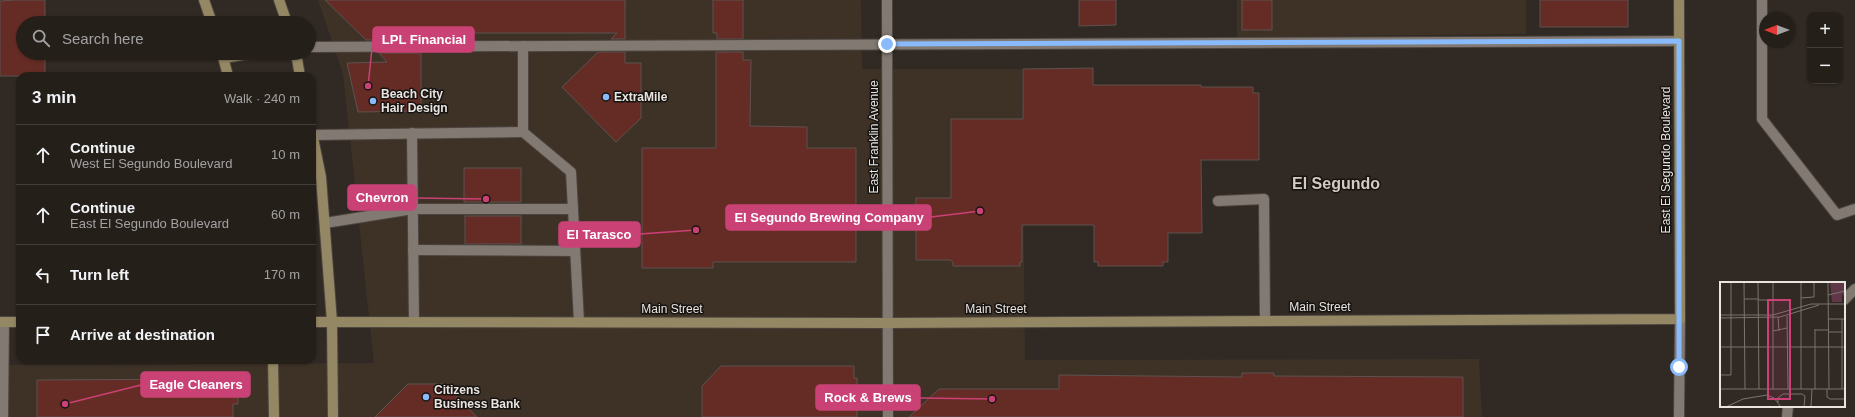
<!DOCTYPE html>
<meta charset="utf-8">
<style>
:root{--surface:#251f1a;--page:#312c27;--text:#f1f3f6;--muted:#a3a2a2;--line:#423d39}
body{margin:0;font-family:Arial,sans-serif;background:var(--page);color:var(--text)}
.controls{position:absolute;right:12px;top:12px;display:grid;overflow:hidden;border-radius:8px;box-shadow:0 1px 3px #0004}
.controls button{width:36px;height:36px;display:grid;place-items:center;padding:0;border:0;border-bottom:1px solid var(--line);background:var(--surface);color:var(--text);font:20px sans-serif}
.compass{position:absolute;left:1759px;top:12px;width:36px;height:36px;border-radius:50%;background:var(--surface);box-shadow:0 1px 3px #0004;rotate:270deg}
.stop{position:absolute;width:12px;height:12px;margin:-9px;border:3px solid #89bafc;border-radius:50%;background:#fff}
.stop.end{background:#89bafc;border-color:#fff;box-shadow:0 1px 4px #0008}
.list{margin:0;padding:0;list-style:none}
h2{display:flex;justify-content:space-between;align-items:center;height:52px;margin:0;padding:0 16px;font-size:17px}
h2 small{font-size:13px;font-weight:400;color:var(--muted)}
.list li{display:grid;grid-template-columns:26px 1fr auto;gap:12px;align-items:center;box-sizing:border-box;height:60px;padding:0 16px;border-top:1px solid var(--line)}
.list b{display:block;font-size:15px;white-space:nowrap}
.list p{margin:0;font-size:13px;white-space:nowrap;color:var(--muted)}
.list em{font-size:13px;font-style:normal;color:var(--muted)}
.icon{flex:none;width:22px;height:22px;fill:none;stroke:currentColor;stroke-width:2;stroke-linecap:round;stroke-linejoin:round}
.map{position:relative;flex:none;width:1855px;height:417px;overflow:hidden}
.search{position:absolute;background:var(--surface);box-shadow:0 1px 3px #0004;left:16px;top:16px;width:300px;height:44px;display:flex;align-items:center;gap:10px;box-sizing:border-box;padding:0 14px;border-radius:22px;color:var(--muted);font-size:15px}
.panel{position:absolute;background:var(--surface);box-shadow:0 1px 3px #0004;left:16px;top:72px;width:300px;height:292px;border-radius:12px}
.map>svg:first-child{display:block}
.built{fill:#3e3227}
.building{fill:#642c24;stroke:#5d5250}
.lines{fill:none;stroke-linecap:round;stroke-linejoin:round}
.lane-casing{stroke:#4b443f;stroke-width:12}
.street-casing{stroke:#4b443f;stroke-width:12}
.secondary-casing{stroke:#4b443f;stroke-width:12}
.lane{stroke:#827972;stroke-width:10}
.street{stroke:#827972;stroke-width:10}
.secondary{stroke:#948763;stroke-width:10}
.route{stroke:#89bafc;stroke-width:5}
.poi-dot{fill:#89bafc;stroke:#161310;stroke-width:1.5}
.labels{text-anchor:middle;stroke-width:3;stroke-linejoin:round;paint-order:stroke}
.poi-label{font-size:12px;font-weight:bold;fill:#e9e4e0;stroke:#161310;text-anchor:start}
.street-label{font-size:12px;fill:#e9e4e0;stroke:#161310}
.district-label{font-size:16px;font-weight:bold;fill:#d4cac2;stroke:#161310}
.inset-road{fill:none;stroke:#7b746f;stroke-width:1}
.view{fill:#ca4176;fill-opacity:0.15;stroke:#ca4176;stroke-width:2}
.inset-edge{fill:none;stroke:#e9e4e0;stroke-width:2}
.leader{fill:none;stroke:#ca4176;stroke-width:1.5}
.callout-dot{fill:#ca4176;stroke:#161310;stroke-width:1.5}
.callout{fill:#ca4176;stroke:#ca4176;stroke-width:1.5}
.callout-label{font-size:13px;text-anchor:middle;font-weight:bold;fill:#fff}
</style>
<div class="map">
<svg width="1855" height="417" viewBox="0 0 1855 417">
<rect width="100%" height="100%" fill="#312923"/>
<!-- built -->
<g class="built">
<polygon points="318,0 861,0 862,69 1022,69 1025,360 1479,359 1482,417 0,417 0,365 374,363 343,74"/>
<polygon points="1237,0 1526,0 1526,34 1237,37"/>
</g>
<!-- building -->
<g class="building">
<polygon points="17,0 45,0 45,23 23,23 23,53 45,53 45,76 0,76 0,1"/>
<polygon points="325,0 625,0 625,39 611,39 617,33 421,33 421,40 366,40"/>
<polygon points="713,0 743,0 743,39 717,39 717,33 713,33"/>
<polygon points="1079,0 1116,0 1116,25 1079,26"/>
<rect x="1242" y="0" width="30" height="30"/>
<rect x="1540" y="0" width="88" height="27"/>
<polygon points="598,52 625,52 625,63 641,63 641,118 616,142 562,87"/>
<polygon points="716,52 743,52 743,60 751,60 750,126 807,127 807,148 856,148 856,262 713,262 713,268 642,268 642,148 716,148"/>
<polygon points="379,53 421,53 421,111 358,112 347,63 387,62"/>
<polygon points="1093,68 1093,85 1201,85 1201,87 1253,87 1253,93 1259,93 1259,160 1201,160 1202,233 1168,233 1168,262 1163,262 1163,266 1098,266 1098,262 1094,262 1094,225 1022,225 1022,262 1020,262 1020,266 953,266 953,262 950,260 916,260 916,198 951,198 951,119 1023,119 1023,69"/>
<rect x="464" y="168" width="57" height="34"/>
<rect x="465" y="216" width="56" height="28"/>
<polygon points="721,366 854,366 854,378 857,378 857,417 702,417 702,386"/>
<polygon points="1242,373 1274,373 1274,376 1463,377 1463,417 909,417 939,389 1059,389 1059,375 1242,377"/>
<polygon points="208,374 238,374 238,404 233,404 233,417 37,417 37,380 208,379"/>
<polygon points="408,384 444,384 477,417 375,417"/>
</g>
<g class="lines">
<defs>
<g id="lane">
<polyline points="1762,0 1762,119 1837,215 1855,209"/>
<polyline points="523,46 523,132 571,172 579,322"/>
<polyline points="309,47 1679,41"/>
<polyline points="412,133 414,322"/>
<polyline points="312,135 523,132"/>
<polyline points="1218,201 1264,199 1265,321"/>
<polyline points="325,223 413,209 573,209"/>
<polyline points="413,250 575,251"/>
<polyline points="1844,300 1855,289"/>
<polyline points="3,417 4,322"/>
<polyline points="1787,417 1788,406"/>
</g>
<g id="street">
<polyline points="887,0 888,417"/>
<polyline points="1679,417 1680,319"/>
</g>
<g id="secondary">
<polyline points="204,0 212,23"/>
<polyline points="279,0 287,23"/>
<polyline points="222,53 228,76"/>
<polyline points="296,53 300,76"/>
<polyline points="224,58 256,53"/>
<polyline points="312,133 321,177 332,322 333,417"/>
<polyline points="0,322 20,322"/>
<polyline points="312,322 888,323 1680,319 1679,0"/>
<polyline points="273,360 274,417"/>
</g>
</defs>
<!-- lane casing -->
<use href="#lane" class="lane-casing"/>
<!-- street casing -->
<use href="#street" class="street-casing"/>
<!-- secondary casing -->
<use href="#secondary" class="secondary-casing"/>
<!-- lane -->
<use href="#lane" class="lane"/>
<!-- street -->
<use href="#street" class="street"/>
<!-- secondary -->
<use href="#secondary" class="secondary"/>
</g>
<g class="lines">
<!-- route -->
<polyline class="route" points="887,44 1679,41 1679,367"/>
</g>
<!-- markers -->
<g class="poi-dot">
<circle cx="606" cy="97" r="4"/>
<circle cx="373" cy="101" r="4"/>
<circle cx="426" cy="397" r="4"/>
</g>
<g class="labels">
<!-- poi labels -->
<g class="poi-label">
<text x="381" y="98">Beach City<tspan x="381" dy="14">Hair Design</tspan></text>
<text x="614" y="101">ExtraMile</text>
<text x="434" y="394">Citizens<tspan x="434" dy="14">Business Bank</tspan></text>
</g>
<!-- street labels -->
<g class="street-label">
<text transform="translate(874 137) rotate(-90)" y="4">East Franklin Avenue</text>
<text transform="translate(1666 160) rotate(-90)" y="4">East El Segundo Boulevard</text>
<text x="1320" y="311">Main Street</text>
<text x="672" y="313">Main Street</text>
<text x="996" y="313">Main Street</text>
</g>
<!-- district labels -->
<g class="district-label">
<text x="1336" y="189">El Segundo</text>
</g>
</g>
<!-- overview -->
<g transform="translate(1720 282)">
<rect width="125" height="125" fill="#312923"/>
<path d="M110 0H125V15L122 12V20H112Z" fill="#5f3746"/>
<path class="inset-road" d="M24 0 25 107M38 0 39 107M53 0V107H125M81 0V107M108 0 109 107M108 13 125 9M81 16 94 15V0M24 17H38M38 18H53M0 33H53L91 22H125M67 34 68 107M58 35 59 49M0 36 60 35 99 23M108 37H125M122 37V107M95 47V107M95 48H108M53 49 67 46M108 50H122M0 65H125M0 93H11V0M0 107H53M107 107V115L110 117H125M58 121V116L63 112H82L85 114 84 125M6 125 23 117 47 113 54 116 61 125M91 125 92 107"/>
<path class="view" d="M48 18H70V117H48Z"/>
<rect width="125" height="125" class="inset-edge"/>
</g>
<!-- callouts -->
<path class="leader" d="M368 86L373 39M486 199L416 198M980 211L931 217M696 230L640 234M65 404L141 385M992 399L920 398"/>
<g class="callout-dot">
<circle cx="368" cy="86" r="4"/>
<circle cx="486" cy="199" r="4"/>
<circle cx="980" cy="211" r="4"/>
<circle cx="696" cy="230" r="4"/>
<circle cx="65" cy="404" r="4"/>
<circle cx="992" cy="399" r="4"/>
</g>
<g class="callout">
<rect x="373" y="27" width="101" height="25" rx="4"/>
<rect x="348" y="185" width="68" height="25" rx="4"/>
<rect x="726" y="205" width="205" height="25" rx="4"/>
<rect x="559" y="222" width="81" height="25" rx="4"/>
<rect x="141" y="372" width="109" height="25" rx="4"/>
<rect x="816" y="385" width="104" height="25" rx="4"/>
</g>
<g class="callout-label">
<text x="424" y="44">LPL Financial</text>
<text x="382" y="202">Chevron</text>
<text x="829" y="222">El Segundo Brewing Company</text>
<text x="599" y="239">El Tarasco</text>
<text x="196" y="389">Eagle Cleaners</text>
<text x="868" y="402">Rock &amp; Brews</text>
</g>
</svg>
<div class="controls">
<button>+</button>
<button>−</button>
</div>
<svg class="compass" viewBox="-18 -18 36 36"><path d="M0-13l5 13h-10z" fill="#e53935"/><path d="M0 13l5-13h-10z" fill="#a3a2a2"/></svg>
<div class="stop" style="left:1679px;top:367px"></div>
<div class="stop end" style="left:887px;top:44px"></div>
<div class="search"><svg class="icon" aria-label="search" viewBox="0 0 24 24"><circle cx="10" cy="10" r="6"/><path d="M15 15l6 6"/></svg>Search here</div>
<section class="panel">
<h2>3 min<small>Walk · 240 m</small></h2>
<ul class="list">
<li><svg class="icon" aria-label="ahead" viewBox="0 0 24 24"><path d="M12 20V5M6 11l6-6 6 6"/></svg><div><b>Continue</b><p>West El Segundo Boulevard</p></div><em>10 m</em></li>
<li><svg class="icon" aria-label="ahead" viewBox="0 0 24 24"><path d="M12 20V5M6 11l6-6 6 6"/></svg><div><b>Continue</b><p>East El Segundo Boulevard</p></div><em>60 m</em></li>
<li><svg class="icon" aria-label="left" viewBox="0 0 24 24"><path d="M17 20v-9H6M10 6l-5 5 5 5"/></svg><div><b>Turn left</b></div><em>170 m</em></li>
<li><svg class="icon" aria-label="arrive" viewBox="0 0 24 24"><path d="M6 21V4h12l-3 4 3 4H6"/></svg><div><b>Arrive at destination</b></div></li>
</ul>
</section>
</div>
